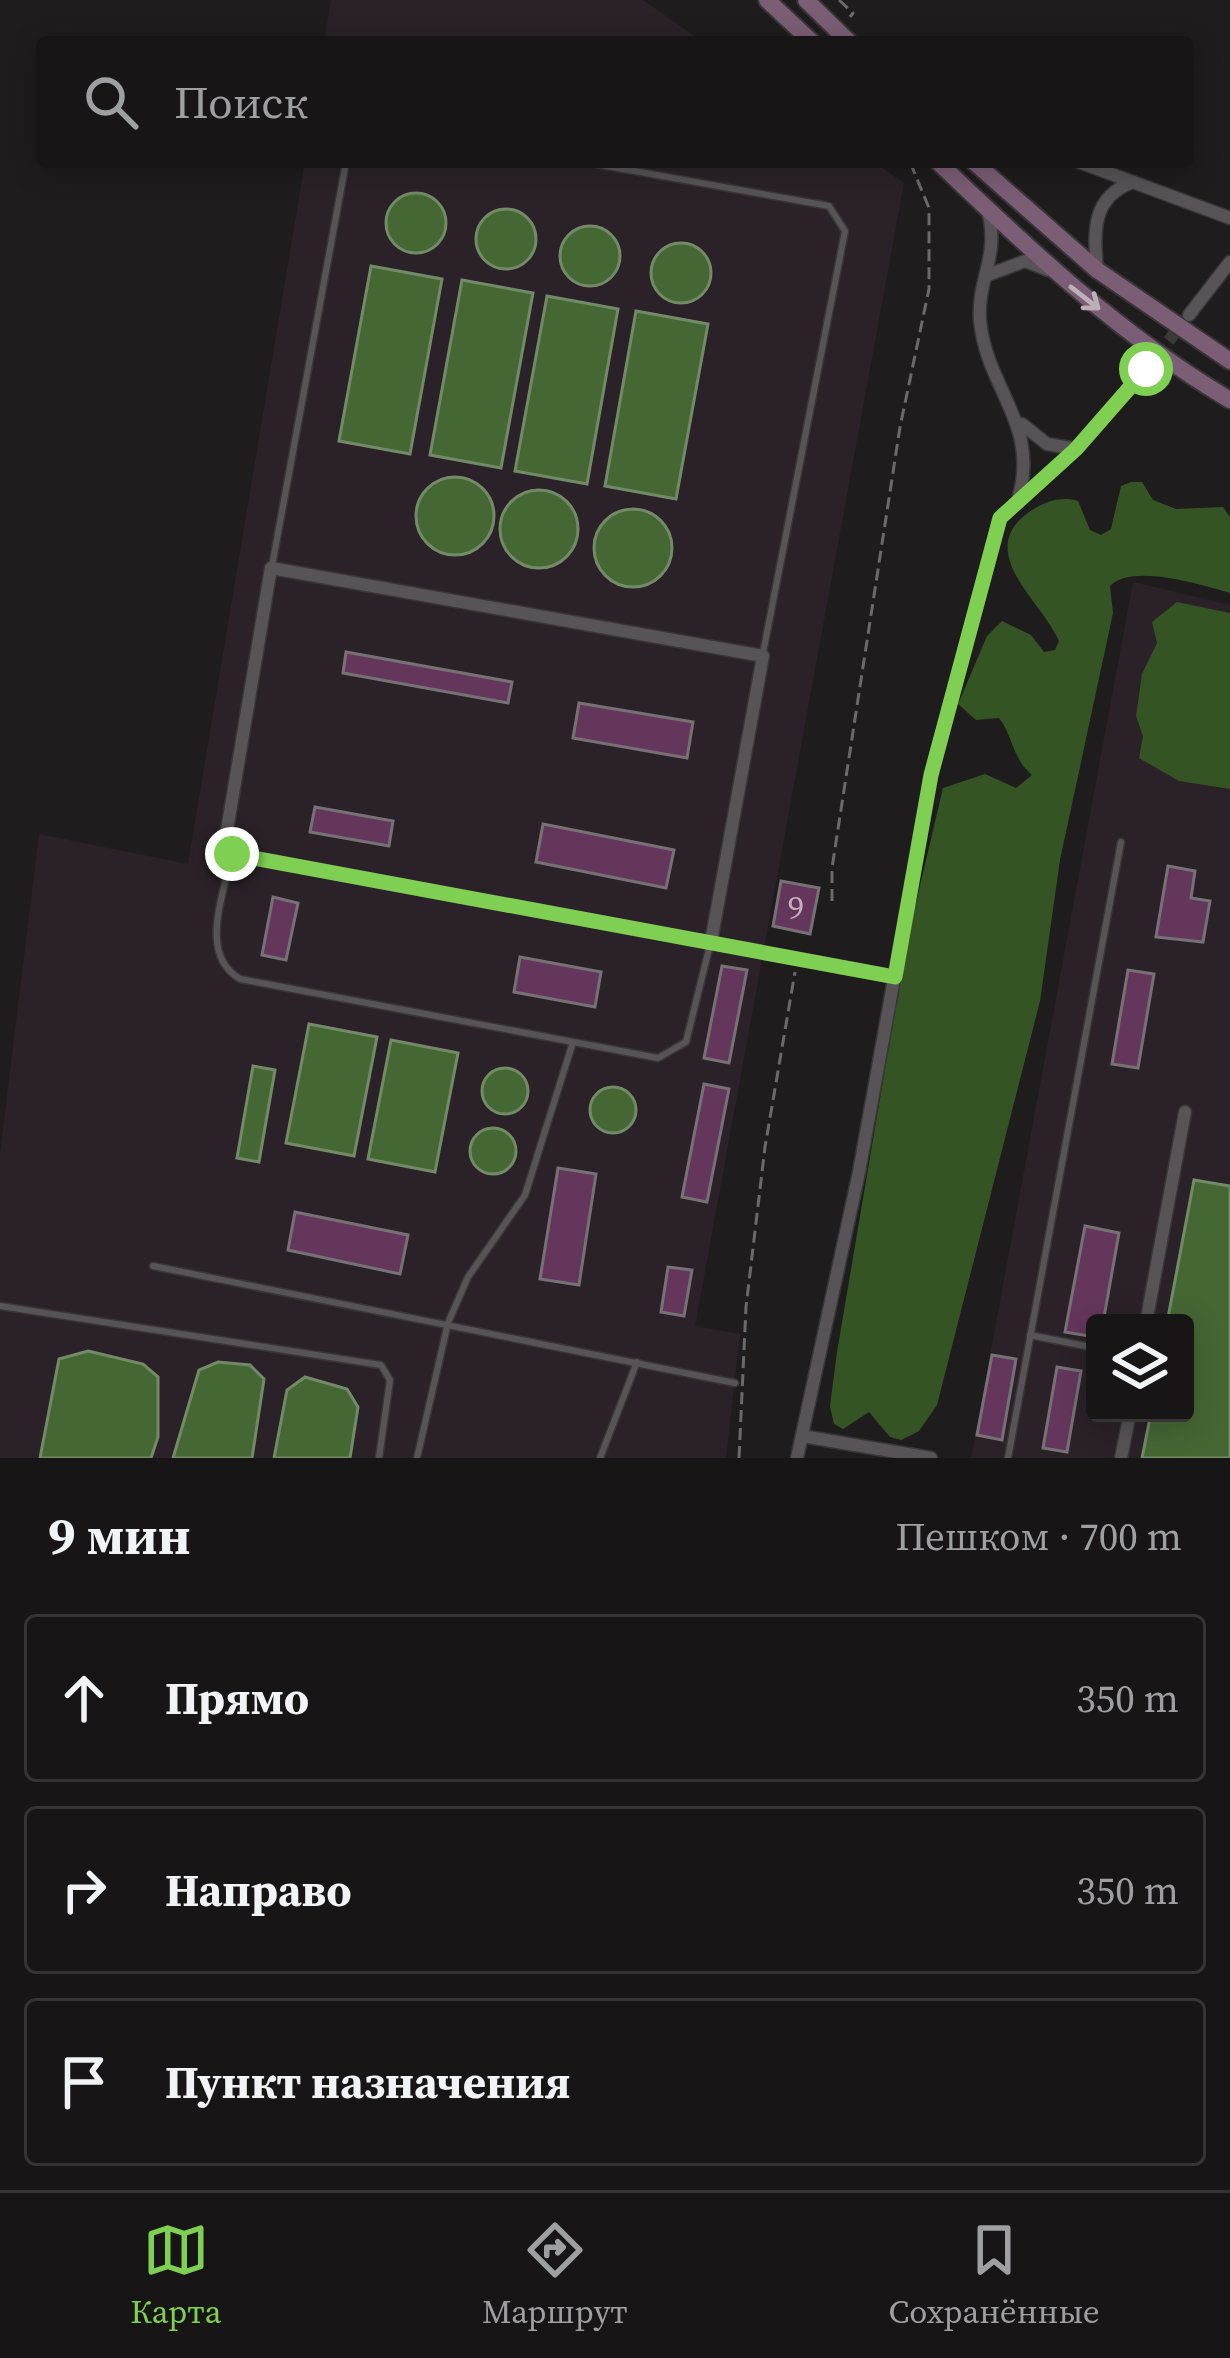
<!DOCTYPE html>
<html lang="ru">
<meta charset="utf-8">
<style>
:root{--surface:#171516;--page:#242223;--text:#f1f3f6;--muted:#9e9fa1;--line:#363435;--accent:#7fd052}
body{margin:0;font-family:"Source Serif 4",serif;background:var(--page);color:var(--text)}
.controls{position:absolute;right:36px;bottom:36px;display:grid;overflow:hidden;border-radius:12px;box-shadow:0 6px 30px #0003}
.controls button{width:108px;height:108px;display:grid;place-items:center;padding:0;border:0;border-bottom:3px solid var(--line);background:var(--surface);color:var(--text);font:60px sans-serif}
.stop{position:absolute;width:36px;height:36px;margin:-27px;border:9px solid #7fd052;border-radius:50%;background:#fff}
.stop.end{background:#7fd052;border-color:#fff;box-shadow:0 3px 12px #0008}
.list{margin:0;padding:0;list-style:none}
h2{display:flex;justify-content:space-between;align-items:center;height:156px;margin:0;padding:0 48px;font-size:51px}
h2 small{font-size:39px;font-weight:400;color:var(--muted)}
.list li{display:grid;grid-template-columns:78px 1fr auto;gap:36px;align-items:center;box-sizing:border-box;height:168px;margin:0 24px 24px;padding:0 24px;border:3px solid var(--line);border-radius:12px}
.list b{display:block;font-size:45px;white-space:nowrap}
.list em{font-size:39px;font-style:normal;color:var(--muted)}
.icon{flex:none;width:66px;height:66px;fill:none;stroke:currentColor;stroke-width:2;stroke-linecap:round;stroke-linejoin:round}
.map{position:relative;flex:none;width:1230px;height:1458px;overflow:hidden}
.search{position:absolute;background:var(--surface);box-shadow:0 6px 30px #0003;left:36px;right:36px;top:36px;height:132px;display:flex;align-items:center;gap:30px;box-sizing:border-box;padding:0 42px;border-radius:12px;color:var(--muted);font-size:45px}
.sheet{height:732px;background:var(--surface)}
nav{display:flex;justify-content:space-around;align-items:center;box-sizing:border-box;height:168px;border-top:3px solid var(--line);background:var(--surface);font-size:33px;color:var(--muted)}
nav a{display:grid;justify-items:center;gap:6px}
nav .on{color:var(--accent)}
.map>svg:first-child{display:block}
.built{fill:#2a2228;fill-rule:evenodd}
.forest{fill:#345523}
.water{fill:#456734;stroke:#738a67;stroke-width:3}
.building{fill:#65365c;stroke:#757174;stroke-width:3}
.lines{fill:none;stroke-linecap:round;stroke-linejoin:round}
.street-tunnel{stroke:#3c393b;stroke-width:12;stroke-dasharray:12 6;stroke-linecap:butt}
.lane-casing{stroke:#383637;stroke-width:9}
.street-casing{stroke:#383637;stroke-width:15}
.secondary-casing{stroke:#383637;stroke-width:20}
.path{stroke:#6c696b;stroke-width:3;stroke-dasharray:12 6;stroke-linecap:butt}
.lane{stroke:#575356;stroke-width:6}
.street{stroke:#575356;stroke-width:12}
.secondary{stroke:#7c5d76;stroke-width:16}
.oneway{stroke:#bbafb9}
.route{stroke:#7fd052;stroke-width:15}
.labels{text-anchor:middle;stroke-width:10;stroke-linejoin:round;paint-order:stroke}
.number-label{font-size:33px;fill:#bfb2bd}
</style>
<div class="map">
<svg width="1230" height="1458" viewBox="0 0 1230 1458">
<rect width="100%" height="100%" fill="#1f1c1e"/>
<!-- built -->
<g class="built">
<polygon points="331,0 643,0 703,42 324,42"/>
<polygon points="305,162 874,162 904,183 695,1326 740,1334 726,1458 0,1458 0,1153 39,834 188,864"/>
<path d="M1133 582 1230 605V1458H971ZM1095 1323H1185V1413H1095Z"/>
</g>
<!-- forest -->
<g class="forest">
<path d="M1131 482H1142L1153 500 1176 509 1223 507 1230 517V593C1202 585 1132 563 1110 586L1113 613 1060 860 1040 1001 937 1405 919 1431 901 1440 890 1437 869 1412 843 1429 834 1424 830 1406 837 1352 906 945 943 788 985 774 1016 788 1032 775C1013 760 1013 736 999 718L976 720 958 704 987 636 1002 621 1031 635 1044 652 1055 650 1059 641C1041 600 971 550 1032 510 1046 501 1062 496 1078 501L1090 530 1101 535 1111 529 1121 486Z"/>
<polygon points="1177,602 1230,613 1230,789 1179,781 1139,758 1143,736 1136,716 1142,674 1157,643 1152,622"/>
</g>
<!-- water -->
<g class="water">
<circle cx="416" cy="223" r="30"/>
<circle cx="506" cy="239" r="30"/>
<circle cx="590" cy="256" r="30"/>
<circle cx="681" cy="273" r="30"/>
<polygon points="371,266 442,279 410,454 339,441"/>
<polygon points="462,280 533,293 501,468 430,455"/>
<polygon points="547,296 618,309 587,484 515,471"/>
<polygon points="636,311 708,324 676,499 605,486"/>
<circle cx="455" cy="516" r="39"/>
<circle cx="539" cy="529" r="39"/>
<circle cx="633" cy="548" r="39"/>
<polygon points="309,1024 377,1037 354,1156 286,1143"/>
<polygon points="391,1040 458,1053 435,1172 368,1159"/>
<polygon points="253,1066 275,1070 259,1162 237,1158"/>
<circle cx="505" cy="1091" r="23"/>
<circle cx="613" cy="1110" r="23"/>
<circle cx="493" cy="1151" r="23"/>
<polygon points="1194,1180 1230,1186 1230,1458 1142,1458 1151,1413 1185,1413 1185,1323 1167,1323"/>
<polygon points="88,1351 143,1364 158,1377 158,1437 151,1458 40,1458 59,1359"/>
<polygon points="218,1362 250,1365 264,1379 252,1458 173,1458 199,1370"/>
<polygon points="305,1377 347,1389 358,1407 350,1458 274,1458 287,1390"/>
</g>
<!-- building -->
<g class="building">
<polygon points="346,652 512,682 508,703 343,673"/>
<polygon points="579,703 693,722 687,758 573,738"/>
<polygon points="315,807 393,821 389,846 310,832"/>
<polygon points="543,824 674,850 666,888 536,862"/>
<polygon points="1168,866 1195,871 1191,898 1210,901 1203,942 1156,937"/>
<polygon points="781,881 819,888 810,934 773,926"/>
<polygon points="273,897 298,903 286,960 262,955"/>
<polygon points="520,957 601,972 595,1007 514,992"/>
<polygon points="722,966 747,970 729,1063 704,1058"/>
<polygon points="1128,970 1154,974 1138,1068 1112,1064"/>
<polygon points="704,1084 729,1089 707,1202 682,1197"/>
<polygon points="558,1168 596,1174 579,1285 540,1279"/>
<polygon points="295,1212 408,1235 400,1274 288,1250"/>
<polygon points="1085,1226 1119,1233 1103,1323 1095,1323 1095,1337 1065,1332"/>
<polygon points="668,1267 692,1270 684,1316 661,1312"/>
<polygon points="992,1355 1016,1359 1002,1440 977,1435"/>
<polygon points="1057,1367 1081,1371 1067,1452 1043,1448"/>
</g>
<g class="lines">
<!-- street-tunnel -->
<polyline class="street-tunnel" points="1146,369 1183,323"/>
<defs>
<g id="lane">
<polyline points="584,162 829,206 845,231 763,653"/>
<polyline points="272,566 346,162"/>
<path d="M231 856C224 896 198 954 240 979L658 1058 686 1042 710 945"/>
<polyline points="153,1266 735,1383"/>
<polyline points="0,1306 381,1365 390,1380 379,1458"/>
<polyline points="1030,1335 1095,1348"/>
<polyline points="417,1458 448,1323 468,1277 525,1195 573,1042"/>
<polyline points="600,1458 637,1362"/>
<polyline points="1008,1458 1121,842"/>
</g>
<g id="street">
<polyline points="1079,162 1230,218"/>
<path d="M988 211C1000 256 977 279 980 320 986 388 1039 423 1019 496"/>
<path d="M1097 270C1094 232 1091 197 1133 182"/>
<polyline points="988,275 1025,261 1048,270"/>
<polyline points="1189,315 1230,262"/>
<polyline points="1022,424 1047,444 1076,449"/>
<polyline points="711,942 763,656 271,568 227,830 232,854 895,977"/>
<polyline points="1146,1323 1185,1112"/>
<polyline points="802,1436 931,1458"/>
<polyline points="797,1458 859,1172 931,775 1000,518 1076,449 1146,369"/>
<polyline points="1121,1458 1130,1413"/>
</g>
<g id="secondary">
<polyline points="767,0 812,42"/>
<polyline points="806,0 849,42"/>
<path d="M938 162C1030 250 1120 335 1230 400"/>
<polyline points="974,162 1097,270 1230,361"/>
</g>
</defs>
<!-- lane casing -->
<use href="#lane" class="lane-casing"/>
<!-- street casing -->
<use href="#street" class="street-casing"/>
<!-- secondary casing -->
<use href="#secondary" class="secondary-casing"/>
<!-- path -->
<g class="path">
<polyline points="839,0 853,13 850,17"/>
<polyline points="832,901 832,868 900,427 929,289 929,208 910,162"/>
<polyline points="739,1458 746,1307 765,1147 795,972"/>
</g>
<!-- lane -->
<use href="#lane" class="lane"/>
<!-- street -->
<use href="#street" class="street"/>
<!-- secondary -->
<use href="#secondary" class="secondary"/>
</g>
<!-- one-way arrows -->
<defs><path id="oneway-shaft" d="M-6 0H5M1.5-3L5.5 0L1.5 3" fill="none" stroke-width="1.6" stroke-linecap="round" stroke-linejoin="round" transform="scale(3)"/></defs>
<use class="oneway" href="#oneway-shaft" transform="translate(1085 298) rotate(38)"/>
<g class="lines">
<!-- route -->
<polyline class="route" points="232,854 895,977 931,775 1000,518 1076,449 1146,369"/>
</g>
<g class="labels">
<!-- number labels -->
<g class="number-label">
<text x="796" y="919">9</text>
</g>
</g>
</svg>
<div class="controls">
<button><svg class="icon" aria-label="layers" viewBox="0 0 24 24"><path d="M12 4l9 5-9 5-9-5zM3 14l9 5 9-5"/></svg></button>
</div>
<div class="stop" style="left:1146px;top:369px"></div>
<div class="stop end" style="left:232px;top:854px"></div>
<div class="search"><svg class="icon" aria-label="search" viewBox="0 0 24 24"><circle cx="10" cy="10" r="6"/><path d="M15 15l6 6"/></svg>Поиск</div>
</div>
<section class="sheet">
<h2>9 мин<small>Пешком · 700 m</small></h2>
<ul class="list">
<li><svg class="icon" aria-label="ahead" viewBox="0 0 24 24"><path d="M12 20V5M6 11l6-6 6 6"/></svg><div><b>Прямо</b></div><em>350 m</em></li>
<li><svg class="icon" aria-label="right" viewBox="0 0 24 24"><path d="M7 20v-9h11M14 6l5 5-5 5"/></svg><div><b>Направо</b></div><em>350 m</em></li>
<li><svg class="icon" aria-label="arrive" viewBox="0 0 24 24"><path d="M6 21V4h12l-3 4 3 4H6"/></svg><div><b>Пункт назначения</b></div></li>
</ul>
</section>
<nav>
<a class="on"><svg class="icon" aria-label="map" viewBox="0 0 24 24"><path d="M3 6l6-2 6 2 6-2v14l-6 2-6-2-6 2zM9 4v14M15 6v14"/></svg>Карта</a>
<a><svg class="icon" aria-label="directions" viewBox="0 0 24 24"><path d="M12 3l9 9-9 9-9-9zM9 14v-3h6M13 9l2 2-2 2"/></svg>Маршрут</a>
<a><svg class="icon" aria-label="saved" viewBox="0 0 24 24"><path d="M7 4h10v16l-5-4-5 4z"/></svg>Сохранённые</a>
</nav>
